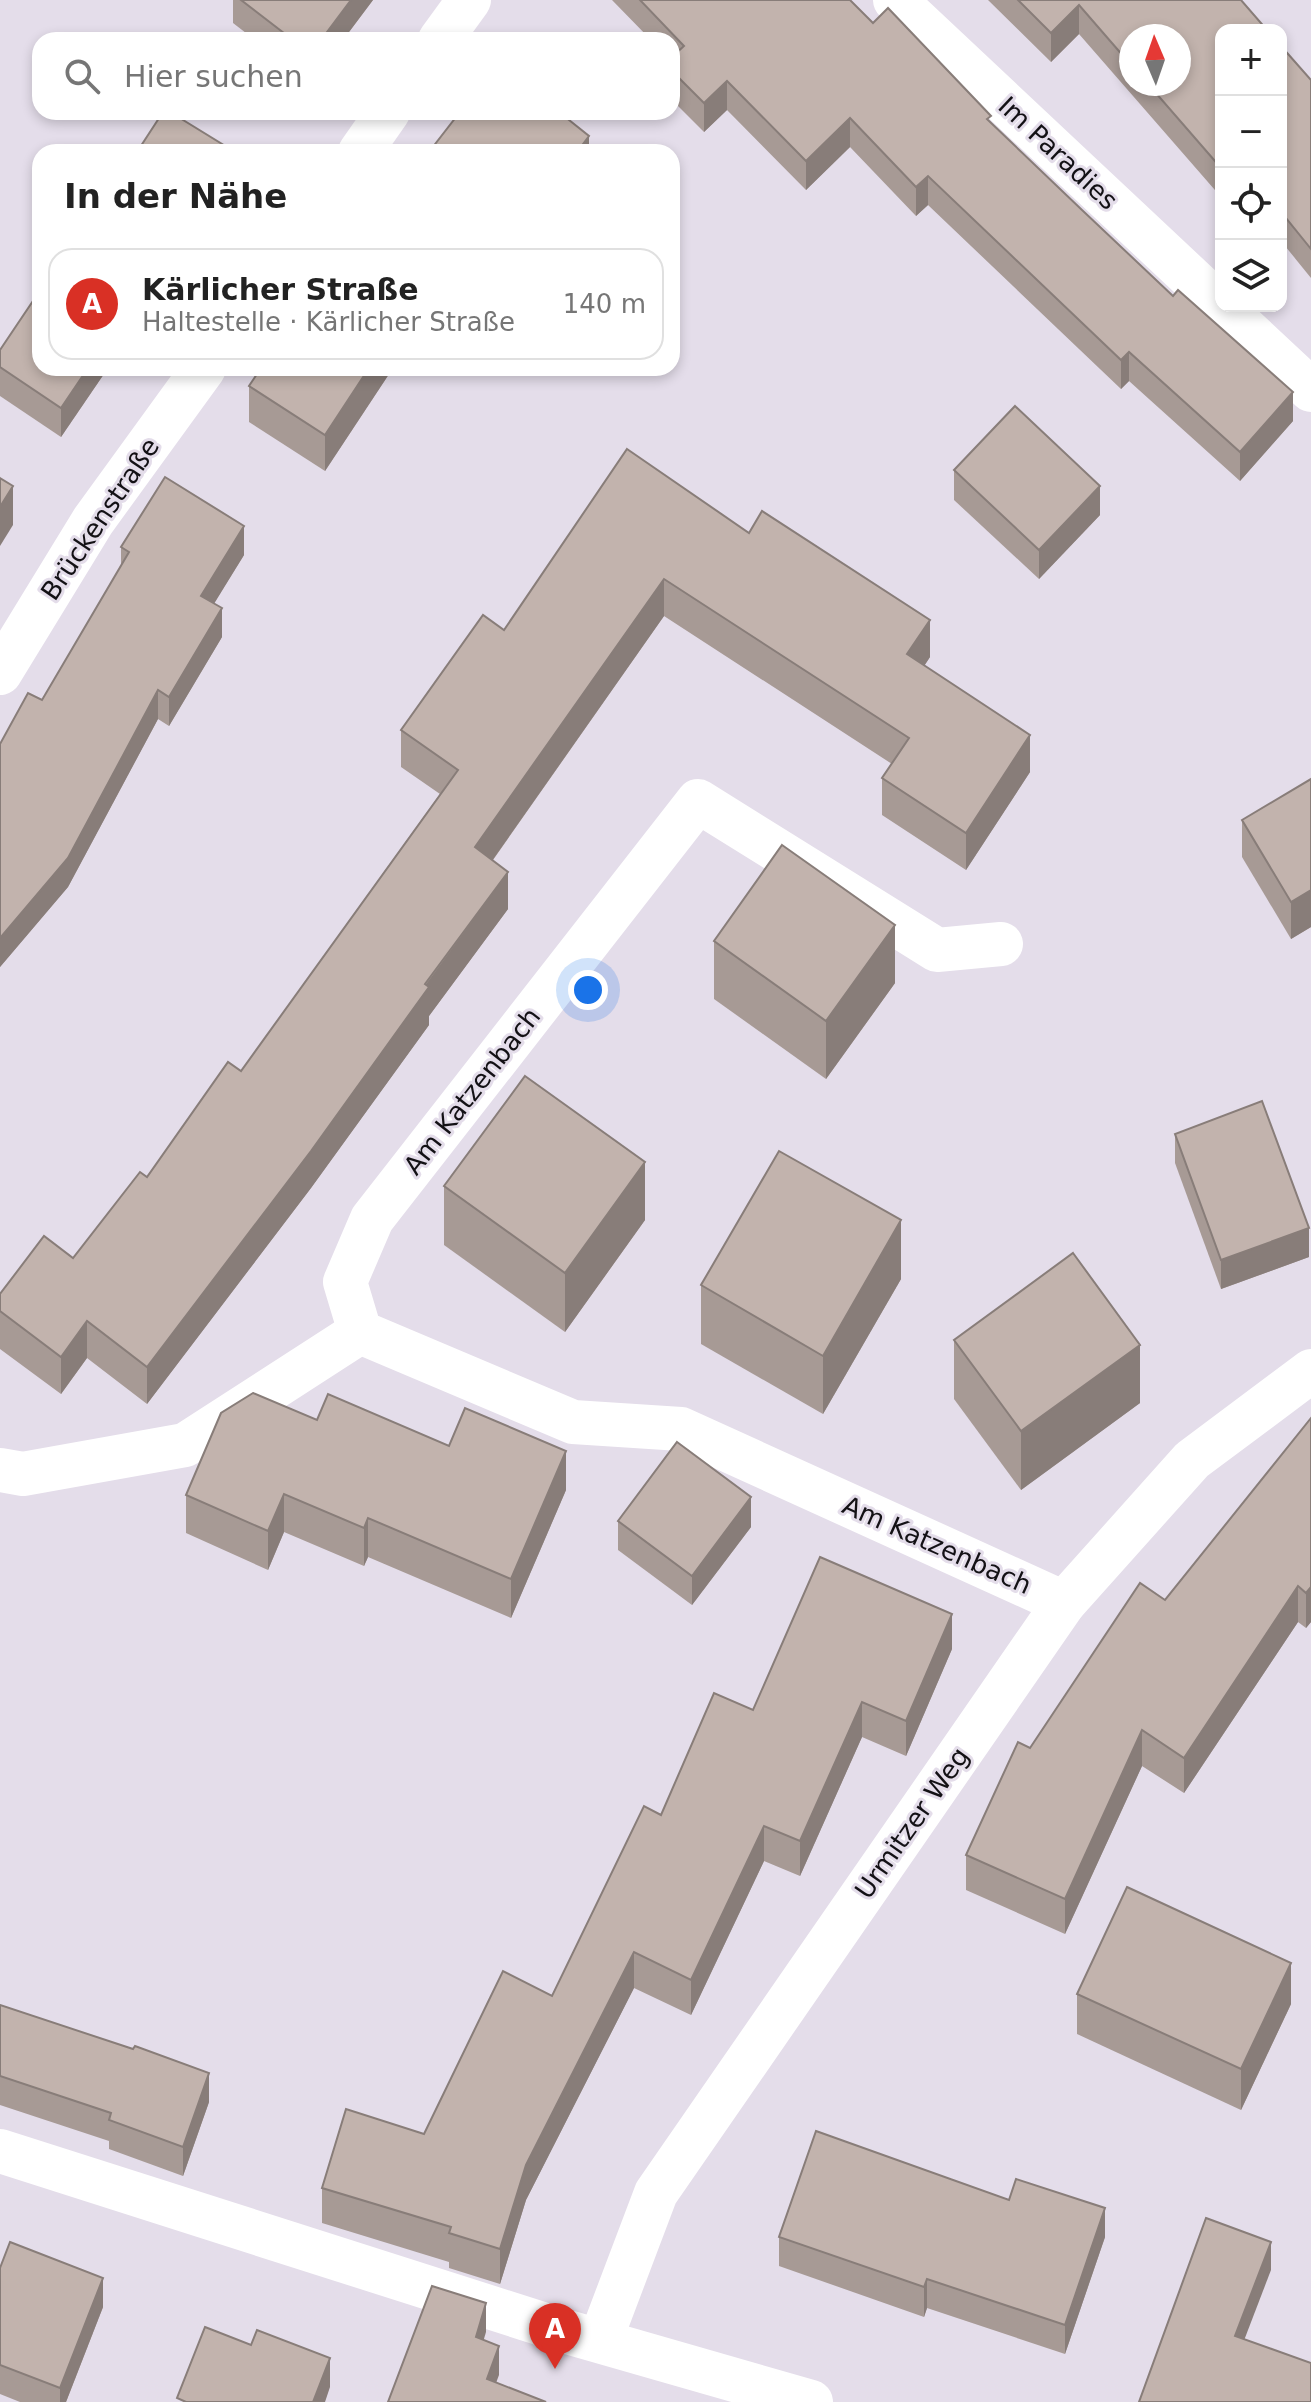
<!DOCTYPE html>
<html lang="de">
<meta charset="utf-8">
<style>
:root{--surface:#fff;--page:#f2f2f2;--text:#222;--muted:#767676;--line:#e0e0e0;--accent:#d93025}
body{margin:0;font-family:"DejaVu Sans",sans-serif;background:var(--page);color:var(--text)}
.controls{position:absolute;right:24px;top:24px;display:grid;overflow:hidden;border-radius:16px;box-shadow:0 4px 12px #0003}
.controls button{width:72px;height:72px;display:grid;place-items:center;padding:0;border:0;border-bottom:2px solid var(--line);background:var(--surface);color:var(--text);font:40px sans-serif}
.compass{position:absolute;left:1119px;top:24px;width:72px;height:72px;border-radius:50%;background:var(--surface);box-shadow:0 4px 12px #0003;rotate:358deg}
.you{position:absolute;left:588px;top:990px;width:28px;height:28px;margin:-20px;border:6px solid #fff;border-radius:50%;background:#1a73e8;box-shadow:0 0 0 12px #1a73e833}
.badge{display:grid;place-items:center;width:52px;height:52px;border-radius:50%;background:var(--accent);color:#fff;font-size:26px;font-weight:700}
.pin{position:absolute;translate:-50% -66px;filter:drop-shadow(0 2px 4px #0008)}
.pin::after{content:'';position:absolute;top:42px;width:28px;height:24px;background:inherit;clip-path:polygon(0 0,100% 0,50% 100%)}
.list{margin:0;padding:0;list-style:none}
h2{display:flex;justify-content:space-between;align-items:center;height:104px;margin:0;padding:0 32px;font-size:34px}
h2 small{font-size:26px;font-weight:400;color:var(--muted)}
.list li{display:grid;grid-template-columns:52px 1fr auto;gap:24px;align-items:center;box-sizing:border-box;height:112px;margin:0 16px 16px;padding:0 16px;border:2px solid var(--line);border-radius:24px}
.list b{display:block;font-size:30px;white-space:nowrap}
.list p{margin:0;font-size:26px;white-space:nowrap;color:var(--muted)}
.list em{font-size:26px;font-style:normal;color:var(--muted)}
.icon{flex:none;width:44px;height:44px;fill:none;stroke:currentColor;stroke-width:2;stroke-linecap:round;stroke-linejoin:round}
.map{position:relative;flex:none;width:1311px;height:2402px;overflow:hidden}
.search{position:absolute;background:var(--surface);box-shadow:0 4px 12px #0003;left:32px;top:32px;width:648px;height:88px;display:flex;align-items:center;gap:20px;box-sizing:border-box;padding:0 28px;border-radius:24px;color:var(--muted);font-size:30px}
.panel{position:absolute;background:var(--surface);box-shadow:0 4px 12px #0003;left:32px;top:144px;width:648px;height:232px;border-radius:24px}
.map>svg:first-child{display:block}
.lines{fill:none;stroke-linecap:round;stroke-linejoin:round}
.minor{stroke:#fff;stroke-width:44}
.wall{fill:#a79a95;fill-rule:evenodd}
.shaded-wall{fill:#887d79}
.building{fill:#c2b3ad;stroke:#887d79;stroke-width:2}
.labels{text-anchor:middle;stroke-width:6;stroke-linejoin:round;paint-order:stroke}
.street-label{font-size:26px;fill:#131115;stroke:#e4ddea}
</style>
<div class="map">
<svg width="1311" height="2402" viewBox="0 0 1311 2402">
<rect width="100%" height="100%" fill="#e4ddea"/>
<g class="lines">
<!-- minor -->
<g class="minor">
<polyline points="895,0 1221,306"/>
<polyline points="440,40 469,0"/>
<polyline points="360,152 388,112"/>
<polyline points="1221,306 1311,390"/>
<polyline points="0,673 93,521 204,368"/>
<polyline points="1001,944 937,950 698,801 372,1219 345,1282 360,1332 573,1422 681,1429 1064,1603"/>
<polyline points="0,1470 23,1474 185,1445 360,1332"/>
<polyline points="0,2151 564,2331 811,2402"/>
<polyline points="600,2341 656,2193 1064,1603 1192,1460 1311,1371"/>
</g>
</g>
<!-- wall -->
<g class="wall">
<polygon points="233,0 373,0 343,40 255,40 233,23"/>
<polygon points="612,0 850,0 873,23 991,123 1293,421 1240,481 1129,381 1121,389 928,205 916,216 850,147 806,190 727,110 704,132 672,100 672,40 651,40"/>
<path d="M988 0H1241L1221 30V197L1079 34 1051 62ZM1131 36 1179 84H1131Z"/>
<polygon points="1281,46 1311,80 1311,278 1281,241"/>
<polygon points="0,350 108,368 61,437 0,396"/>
<polygon points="393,368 325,471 249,422 249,386"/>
<polygon points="627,449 930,657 924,666 1030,772 966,870 882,815 882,778 892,764 664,616 493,860 508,909 429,1016 429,1025 311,1188 147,1404 87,1358 61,1394 0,1349 0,1294 73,1258 241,1071 440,794 401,767 401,730 504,630"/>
<polygon points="954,470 1100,515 1039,579 954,500"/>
<polygon points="121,547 244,555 214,603 222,637 169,726 158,719 68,887 0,967 0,744 42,700 121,566"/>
<polygon points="1311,779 1311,927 1291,939 1242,857 1242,820"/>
<polygon points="714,941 895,983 826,1079 714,999"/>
<polygon points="1175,1134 1309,1257 1221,1289 1175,1163"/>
<polygon points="444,1186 645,1220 565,1332 444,1245"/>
<polygon points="901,1279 823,1414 701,1344 701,1285"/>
<polygon points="954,1340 1140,1403 1021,1490 954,1399"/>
<polygon points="1311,1418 1311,1622 1306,1628 1298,1622 1184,1793 1142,1766 1065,1934 966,1890 966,1855 1030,1748 1165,1600"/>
<polygon points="317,1420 449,1446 566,1490 511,1618 368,1557 364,1566 284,1532 268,1570 186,1533 186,1495"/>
<polygon points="618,1521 751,1527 692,1605 618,1550"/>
<polygon points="952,1649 906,1756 862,1737 800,1876 764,1861 691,2015 634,1988 526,2200 500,2284 449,2268 449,2262 322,2223 322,2188 424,2134 552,1996 661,1815 753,1710"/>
<polygon points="1077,1994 1291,2004 1241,2110 1077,2034"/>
<polygon points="0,2005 209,2102 183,2176 109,2149 109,2141 0,2105"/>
<polygon points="779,2237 1105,2237 1065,2354 927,2308 924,2317 779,2266"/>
<polygon points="0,2268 103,2307 66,2402 20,2402 0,2394"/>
</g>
<!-- shaded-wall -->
<g class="shaded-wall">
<polygon points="351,0 373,0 343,40 321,40"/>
<polygon points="1079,5 1079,34 1051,62 1051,33"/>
<polygon points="727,81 727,110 704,132 704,103"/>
<polygon points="850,118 850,147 806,190 806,161"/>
<polygon points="589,136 589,152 577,152"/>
<polygon points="928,176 928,205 916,216 916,187"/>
<polygon points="1129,352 1129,381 1121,389 1121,360"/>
<polygon points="88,368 108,368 61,437 61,408"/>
<polygon points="369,368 393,368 325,471 325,435"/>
<polygon points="1293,392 1293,421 1240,481 1240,452"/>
<polygon points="13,486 13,525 0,546 0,507"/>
<polygon points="1100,486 1100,515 1039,579 1039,550"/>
<polygon points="244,526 244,555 201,625 201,596"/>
<polygon points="664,579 664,616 475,885 475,847"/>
<polygon points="222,608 222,637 169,726 169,697"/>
<polygon points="930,620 930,657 907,692 907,654"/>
<polygon points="158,690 158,719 68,887 0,967 0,938"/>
<polygon points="1030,735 1030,772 966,870 966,833"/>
<polygon points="508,872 508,909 429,1016 429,1025 311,1188 147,1404 147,1367"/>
<polygon points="1311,890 1311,927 1291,939 1291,902"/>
<polygon points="895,925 895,983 826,1079 826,1021"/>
<polygon points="645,1162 645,1220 565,1332 565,1273"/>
<polygon points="901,1220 901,1279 823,1414 823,1356"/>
<polygon points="1309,1228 1309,1257 1221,1289 1221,1260"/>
<polygon points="87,1321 87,1358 61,1394 61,1357"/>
<polygon points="1140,1345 1140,1403 1021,1490 1021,1431"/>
<polygon points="566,1451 566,1490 511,1618 511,1579"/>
<polygon points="284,1494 284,1532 268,1570 268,1531"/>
<polygon points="751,1497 751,1527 692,1605 692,1576"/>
<polygon points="368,1518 368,1557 364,1566 364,1528"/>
<polygon points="1298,1586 1298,1622 1184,1793 1184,1758"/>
<polygon points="1311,1587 1311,1622 1306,1628 1306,1593"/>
<polygon points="952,1614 952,1649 906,1756 906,1721"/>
<polygon points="862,1702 862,1737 800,1876 800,1841"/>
<polygon points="1142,1730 1142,1766 1065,1934 1065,1899"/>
<polygon points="764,1826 764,1861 691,2015 691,1980"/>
<polygon points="634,1952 634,1988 526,2200 500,2284 500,2249 526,2165"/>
<polygon points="1291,1963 1291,2004 1241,2110 1241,2069"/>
<polygon points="209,2073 209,2102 183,2176 183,2147"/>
<polygon points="1105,2208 1105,2237 1065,2354 1065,2325"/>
<polygon points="1271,2242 1271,2270 1235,2364 1235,2336"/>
<polygon points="103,2278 103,2307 66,2402 60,2402 60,2388"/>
<polygon points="927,2279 927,2308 924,2317 924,2287"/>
<polygon points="486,2303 486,2332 476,2366 476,2337"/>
<polygon points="499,2346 499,2375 489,2402 487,2379"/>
<polygon points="330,2358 330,2387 325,2402 313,2402"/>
</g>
<!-- building -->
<g class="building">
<polygon points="241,0 351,0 321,40 293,40"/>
<polygon points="640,0 850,0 873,23 888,8 991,116 987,119 1082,210 1173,296 1178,290 1293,392 1240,452 1129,352 1121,360 928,176 916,187 850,118 806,161 727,81 704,103 672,71 672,57 684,46"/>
<polygon points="1018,0 1241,0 1267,30 1221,30 1221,168 1148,84 1179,84 1179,36 1131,36 1131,65 1079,5 1051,33"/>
<polygon points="1281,46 1311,80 1311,249 1281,212"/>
<polygon points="163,112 170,112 235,152 137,152"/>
<polygon points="460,112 559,112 589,136 577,152 429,152"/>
<polygon points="39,292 40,368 88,368 61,408 0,367 0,350"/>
<polygon points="261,368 369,368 325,435 249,386"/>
<polygon points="1015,406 1100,486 1039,550 954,470"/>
<polygon points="627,449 749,533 762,511 930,620 907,654 1030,735 966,833 882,778 909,738 664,579 475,847 508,872 425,984 429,987 311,1151 147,1367 87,1321 61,1357 0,1311 0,1294 44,1236 73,1258 140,1172 147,1177 228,1062 241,1071 458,770 401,730 483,615 504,630"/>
<polygon points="165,477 244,526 201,596 222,608 169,697 158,690 68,858 0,938 0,744 28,693 42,700 129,552 121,547"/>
<polygon points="0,478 13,486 0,507"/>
<polygon points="1311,779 1311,890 1291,902 1242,820"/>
<polygon points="782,845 895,925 826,1021 714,941"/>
<polygon points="525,1076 645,1162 565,1273 444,1186"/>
<polygon points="1262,1101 1309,1228 1221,1260 1175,1134"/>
<polygon points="779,1151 901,1220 823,1356 701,1285"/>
<polygon points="1073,1253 1140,1345 1021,1431 954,1340"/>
<polygon points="253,1393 317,1420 328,1394 449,1446 465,1408 566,1451 511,1579 368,1518 364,1528 284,1494 268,1531 186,1495 221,1413"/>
<polygon points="1311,1418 1311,1587 1306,1593 1298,1586 1184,1758 1142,1730 1065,1899 966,1855 1018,1742 1030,1748 1140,1583 1165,1600"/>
<polygon points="677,1442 751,1497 692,1576 618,1521"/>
<polygon points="820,1557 952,1614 906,1721 862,1702 800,1841 764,1826 691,1980 634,1952 526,2165 500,2249 449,2233 451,2227 322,2188 346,2109 424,2134 503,1971 552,1996 644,1806 661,1815 714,1693 753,1710"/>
<polygon points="1127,1887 1291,1963 1241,2069 1077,1994"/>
<polygon points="0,2005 133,2049 135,2046 209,2073 183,2147 109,2120 111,2113 0,2076"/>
<polygon points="816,2131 1009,2200 1016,2179 1105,2208 1065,2325 927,2279 924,2287 779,2237"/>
<polygon points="1206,2218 1271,2242 1235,2336 1311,2363 1311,2402 1139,2402"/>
<polygon points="10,2242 103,2278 60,2388 0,2365 0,2268"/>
<polygon points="432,2286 486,2303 476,2337 499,2346 487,2379 546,2402 388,2402"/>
<polygon points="205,2327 251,2345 257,2330 330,2358 313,2402 186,2402 177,2398"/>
</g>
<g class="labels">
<!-- street labels -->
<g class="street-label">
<text transform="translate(1058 153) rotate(43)" y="9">Im Paradies</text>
<text transform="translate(100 519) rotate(-56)" y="9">Brückenstraße</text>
<text transform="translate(472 1091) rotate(-52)" y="9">Am Katzenbach</text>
<text transform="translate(937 1545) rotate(24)" y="9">Am Katzenbach</text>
<text transform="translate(912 1823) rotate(-55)" y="9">Urmitzer Weg</text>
</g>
</g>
</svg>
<div class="controls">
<button>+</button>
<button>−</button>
<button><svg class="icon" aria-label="locate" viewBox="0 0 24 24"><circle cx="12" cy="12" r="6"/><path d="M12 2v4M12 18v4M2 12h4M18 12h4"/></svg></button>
<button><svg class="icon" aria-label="layers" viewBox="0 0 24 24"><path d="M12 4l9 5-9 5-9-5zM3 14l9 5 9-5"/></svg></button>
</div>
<svg class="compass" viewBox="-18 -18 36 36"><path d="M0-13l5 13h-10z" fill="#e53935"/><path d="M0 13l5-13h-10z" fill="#767676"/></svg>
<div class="you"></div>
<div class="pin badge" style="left:555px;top:2369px">A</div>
<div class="search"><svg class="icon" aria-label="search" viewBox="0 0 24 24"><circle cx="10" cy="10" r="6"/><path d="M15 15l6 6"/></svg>Hier suchen</div>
<section class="panel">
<h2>In der Nähe<small></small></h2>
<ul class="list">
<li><span class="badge">A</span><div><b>Kärlicher Straße</b><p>Haltestelle · Kärlicher Straße</p></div><em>140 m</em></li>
</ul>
</section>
</div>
